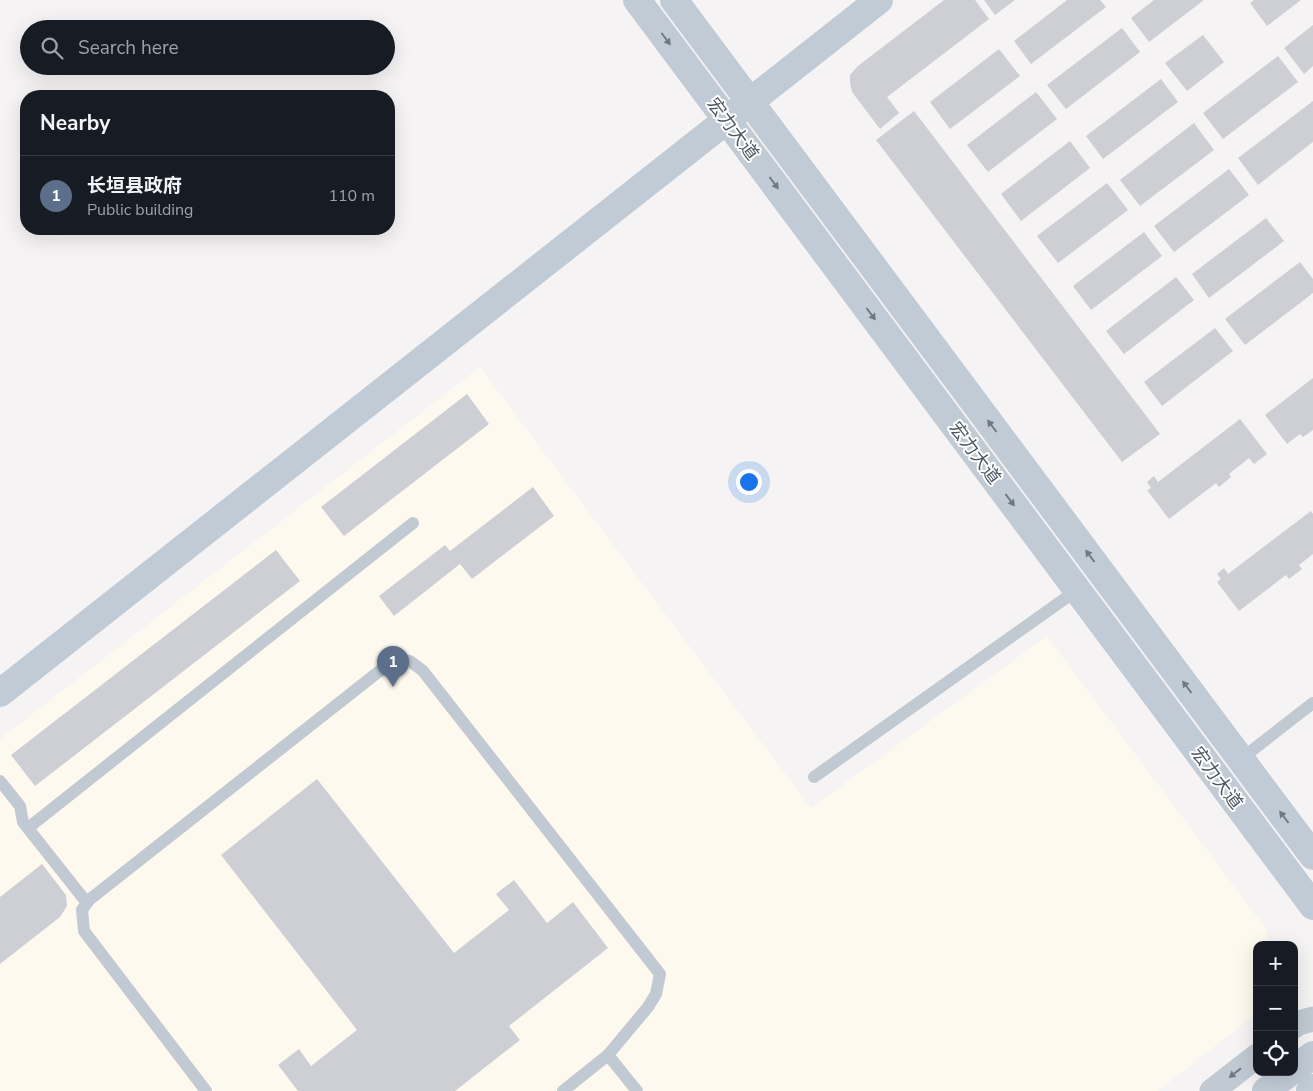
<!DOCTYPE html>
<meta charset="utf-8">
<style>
:root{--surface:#171b24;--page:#242831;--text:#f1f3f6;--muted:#9ea1a6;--line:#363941;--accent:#0b8043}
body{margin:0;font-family:"Nunito Sans","Noto Sans SC",sans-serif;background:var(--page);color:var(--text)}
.controls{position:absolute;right:15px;bottom:15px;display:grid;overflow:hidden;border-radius:10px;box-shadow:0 5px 20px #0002}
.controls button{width:45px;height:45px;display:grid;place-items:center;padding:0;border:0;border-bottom:1px solid var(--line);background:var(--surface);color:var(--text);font:25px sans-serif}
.you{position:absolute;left:748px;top:481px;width:18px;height:18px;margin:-12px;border:4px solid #fff;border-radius:50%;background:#1a73e8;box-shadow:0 0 0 8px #1a73e833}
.badge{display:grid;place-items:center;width:32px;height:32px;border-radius:50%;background:var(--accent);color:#fff;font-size:16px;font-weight:700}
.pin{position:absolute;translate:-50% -41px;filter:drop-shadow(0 1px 2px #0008)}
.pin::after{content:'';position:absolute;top:26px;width:18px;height:15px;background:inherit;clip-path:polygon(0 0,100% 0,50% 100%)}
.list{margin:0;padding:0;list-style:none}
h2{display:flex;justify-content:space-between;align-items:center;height:65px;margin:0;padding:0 20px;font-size:21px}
h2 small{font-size:16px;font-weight:400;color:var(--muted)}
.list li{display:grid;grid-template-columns:32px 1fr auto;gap:15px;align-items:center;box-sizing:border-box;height:80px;padding:0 20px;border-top:1px solid var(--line)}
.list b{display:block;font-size:19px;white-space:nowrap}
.list p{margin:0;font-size:16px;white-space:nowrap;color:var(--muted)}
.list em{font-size:16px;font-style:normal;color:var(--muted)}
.icon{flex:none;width:28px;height:28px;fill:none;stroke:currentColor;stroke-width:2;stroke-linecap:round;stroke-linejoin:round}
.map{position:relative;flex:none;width:1313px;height:1091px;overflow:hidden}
.search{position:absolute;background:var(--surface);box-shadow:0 5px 20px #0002;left:20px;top:20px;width:375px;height:55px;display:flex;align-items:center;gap:12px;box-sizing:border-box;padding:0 18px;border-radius:28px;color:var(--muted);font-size:19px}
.panel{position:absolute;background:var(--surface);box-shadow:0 5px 20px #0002;left:20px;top:90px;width:375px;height:145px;border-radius:20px}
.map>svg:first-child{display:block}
.commercial{fill:#fdf9ef}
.building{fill:#cdcfd5}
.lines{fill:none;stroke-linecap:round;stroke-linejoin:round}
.lane{stroke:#c1cad2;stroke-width:12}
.street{stroke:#c1cad2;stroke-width:25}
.secondary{stroke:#c1cbd6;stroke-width:28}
.oneway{fill:#6e7984}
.oneway2{fill:#6e7983}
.labels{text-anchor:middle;stroke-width:4;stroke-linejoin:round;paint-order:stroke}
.street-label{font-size:18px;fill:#4a5661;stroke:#fff}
</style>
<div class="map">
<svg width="1313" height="1091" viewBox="0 0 1313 1091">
<rect width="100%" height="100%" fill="#f5f3f3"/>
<!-- commercial -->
<polygon class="commercial" points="480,367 811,808 1047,636 1266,929 1268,945 1257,945 1257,1013 1158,1091 0,1091 0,739"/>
<!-- building -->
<g class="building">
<polygon points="944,0 975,0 989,19 887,97 899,113 880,129 852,92 850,83 850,75 858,66"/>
<polygon points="984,0 1015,0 995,15"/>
<polygon points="1067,0 1100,0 1106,7 1031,64 1014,41"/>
<polygon points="1154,0 1204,0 1149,42 1131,18"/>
<polygon points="1254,0 1301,0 1267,26 1250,3"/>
<polygon points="1313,25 1313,66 1304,74 1284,48"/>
<polygon points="1122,28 1140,52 1066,109 1047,85"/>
<polygon points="1203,35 1224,62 1187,91 1165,63"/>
<polygon points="999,49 1020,76 950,129 930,102"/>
<polygon points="1278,56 1298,82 1223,139 1203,113"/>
<polygon points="1161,79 1178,102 1103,159 1086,136"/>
<polygon points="1036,92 1057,119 988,172 967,145"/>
<polygon points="1313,101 1313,142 1258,185 1238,158"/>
<polygon points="914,111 1160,434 1122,462 876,140"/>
<polygon points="1194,123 1214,150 1140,206 1120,180"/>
<polygon points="1070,141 1090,168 1021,221 1001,194"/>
<polygon points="1229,169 1249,195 1174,252 1154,226"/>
<polygon points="1107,183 1128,210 1058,263 1037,236"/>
<polygon points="1266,218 1284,241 1209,298 1192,274"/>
<polygon points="1144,232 1162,256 1091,310 1073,286"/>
<polygon points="1300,262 1313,279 1313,293 1245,345 1225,319"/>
<polygon points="1176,277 1194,300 1124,354 1106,331"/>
<polygon points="1215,328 1233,351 1162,406 1144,382"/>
<polygon points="1313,378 1313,430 1303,437 1300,434 1287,444 1265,415"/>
<polygon points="467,394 489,424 344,536 321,507"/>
<polygon points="1240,419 1267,454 1254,464 1249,458 1229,474 1231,477 1219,487 1216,483 1169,519 1147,490 1151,488 1147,482 1154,476 1158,482"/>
<polygon points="533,487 554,516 472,579 460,564 394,616 379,596 445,545 450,551"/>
<polygon points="1311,511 1313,514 1313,554 1299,565 1302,569 1289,579 1286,575 1239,611 1217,582 1221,579 1217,574 1224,568 1228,574"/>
<polygon points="276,550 300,581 35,786 11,755"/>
<polygon points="317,779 454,953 509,910 496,894 514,880 547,923 573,902 608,948 509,1026 520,1040 455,1091 298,1091 278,1065 299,1049 311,1066 357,1030 221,855"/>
<polygon points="42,864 66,895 67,906 60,917 0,964 0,897"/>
</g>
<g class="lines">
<!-- lane -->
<g class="lane">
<polyline points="1241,759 1313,703"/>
<polyline points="814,777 1077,590"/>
<polyline points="0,781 20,806 23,822 87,903"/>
<polyline points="28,828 413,523"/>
<polyline points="206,1091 84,931 82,910 89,900 396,658 410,661 423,671 660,974 656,994 648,1007 608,1055"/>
<polyline points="563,1091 608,1055 637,1091"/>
</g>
<!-- street -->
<g class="street">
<polyline points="1294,1026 1298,1023 1313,1019"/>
<polyline points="1212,1091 1257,1056"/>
</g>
<!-- secondary -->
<g class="secondary">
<polyline points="637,0 1313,906"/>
<polyline points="674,0 1313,856"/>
<polyline points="0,693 879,0"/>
<polyline points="1294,1069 1313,1055"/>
<polyline points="1266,1091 1290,1072"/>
<polyline points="1310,1091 1313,1088"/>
</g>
</g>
<!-- one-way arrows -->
<defs><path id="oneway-solid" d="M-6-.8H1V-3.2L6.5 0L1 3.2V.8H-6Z" transform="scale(1.25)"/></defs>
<g class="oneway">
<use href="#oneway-solid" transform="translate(666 39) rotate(53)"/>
<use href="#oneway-solid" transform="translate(774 183) rotate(53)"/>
<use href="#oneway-solid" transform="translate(871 314) rotate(53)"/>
<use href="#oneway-solid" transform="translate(992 426) rotate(-127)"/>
<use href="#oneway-solid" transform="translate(1010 500) rotate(53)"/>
<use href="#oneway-solid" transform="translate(1090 556) rotate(-127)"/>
<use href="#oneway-solid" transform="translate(1187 687) rotate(-127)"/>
<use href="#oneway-solid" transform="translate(1284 817) rotate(-127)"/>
</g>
<use class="oneway2" href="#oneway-solid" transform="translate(1235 1073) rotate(142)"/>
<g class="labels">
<!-- street labels -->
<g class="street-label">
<text transform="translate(733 129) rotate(53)" y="6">宏力大道</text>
<text transform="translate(975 453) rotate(53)" y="6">宏力大道</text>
<text transform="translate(1217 778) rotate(53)" y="6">宏力大道</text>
</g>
</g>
</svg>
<div class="controls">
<button>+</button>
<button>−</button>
<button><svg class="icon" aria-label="locate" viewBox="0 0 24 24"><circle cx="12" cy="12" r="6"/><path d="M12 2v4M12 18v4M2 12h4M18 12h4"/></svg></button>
</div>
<div class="you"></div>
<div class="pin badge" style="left:393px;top:687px;background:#5c6f8a">1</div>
<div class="search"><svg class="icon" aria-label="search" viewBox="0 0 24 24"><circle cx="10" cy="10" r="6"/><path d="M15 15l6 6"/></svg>Search here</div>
<section class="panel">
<h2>Nearby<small></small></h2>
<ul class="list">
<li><span class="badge" style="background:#5c6f8a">1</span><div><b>长垣县政府</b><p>Public building</p></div><em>110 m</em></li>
</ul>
</section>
</div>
